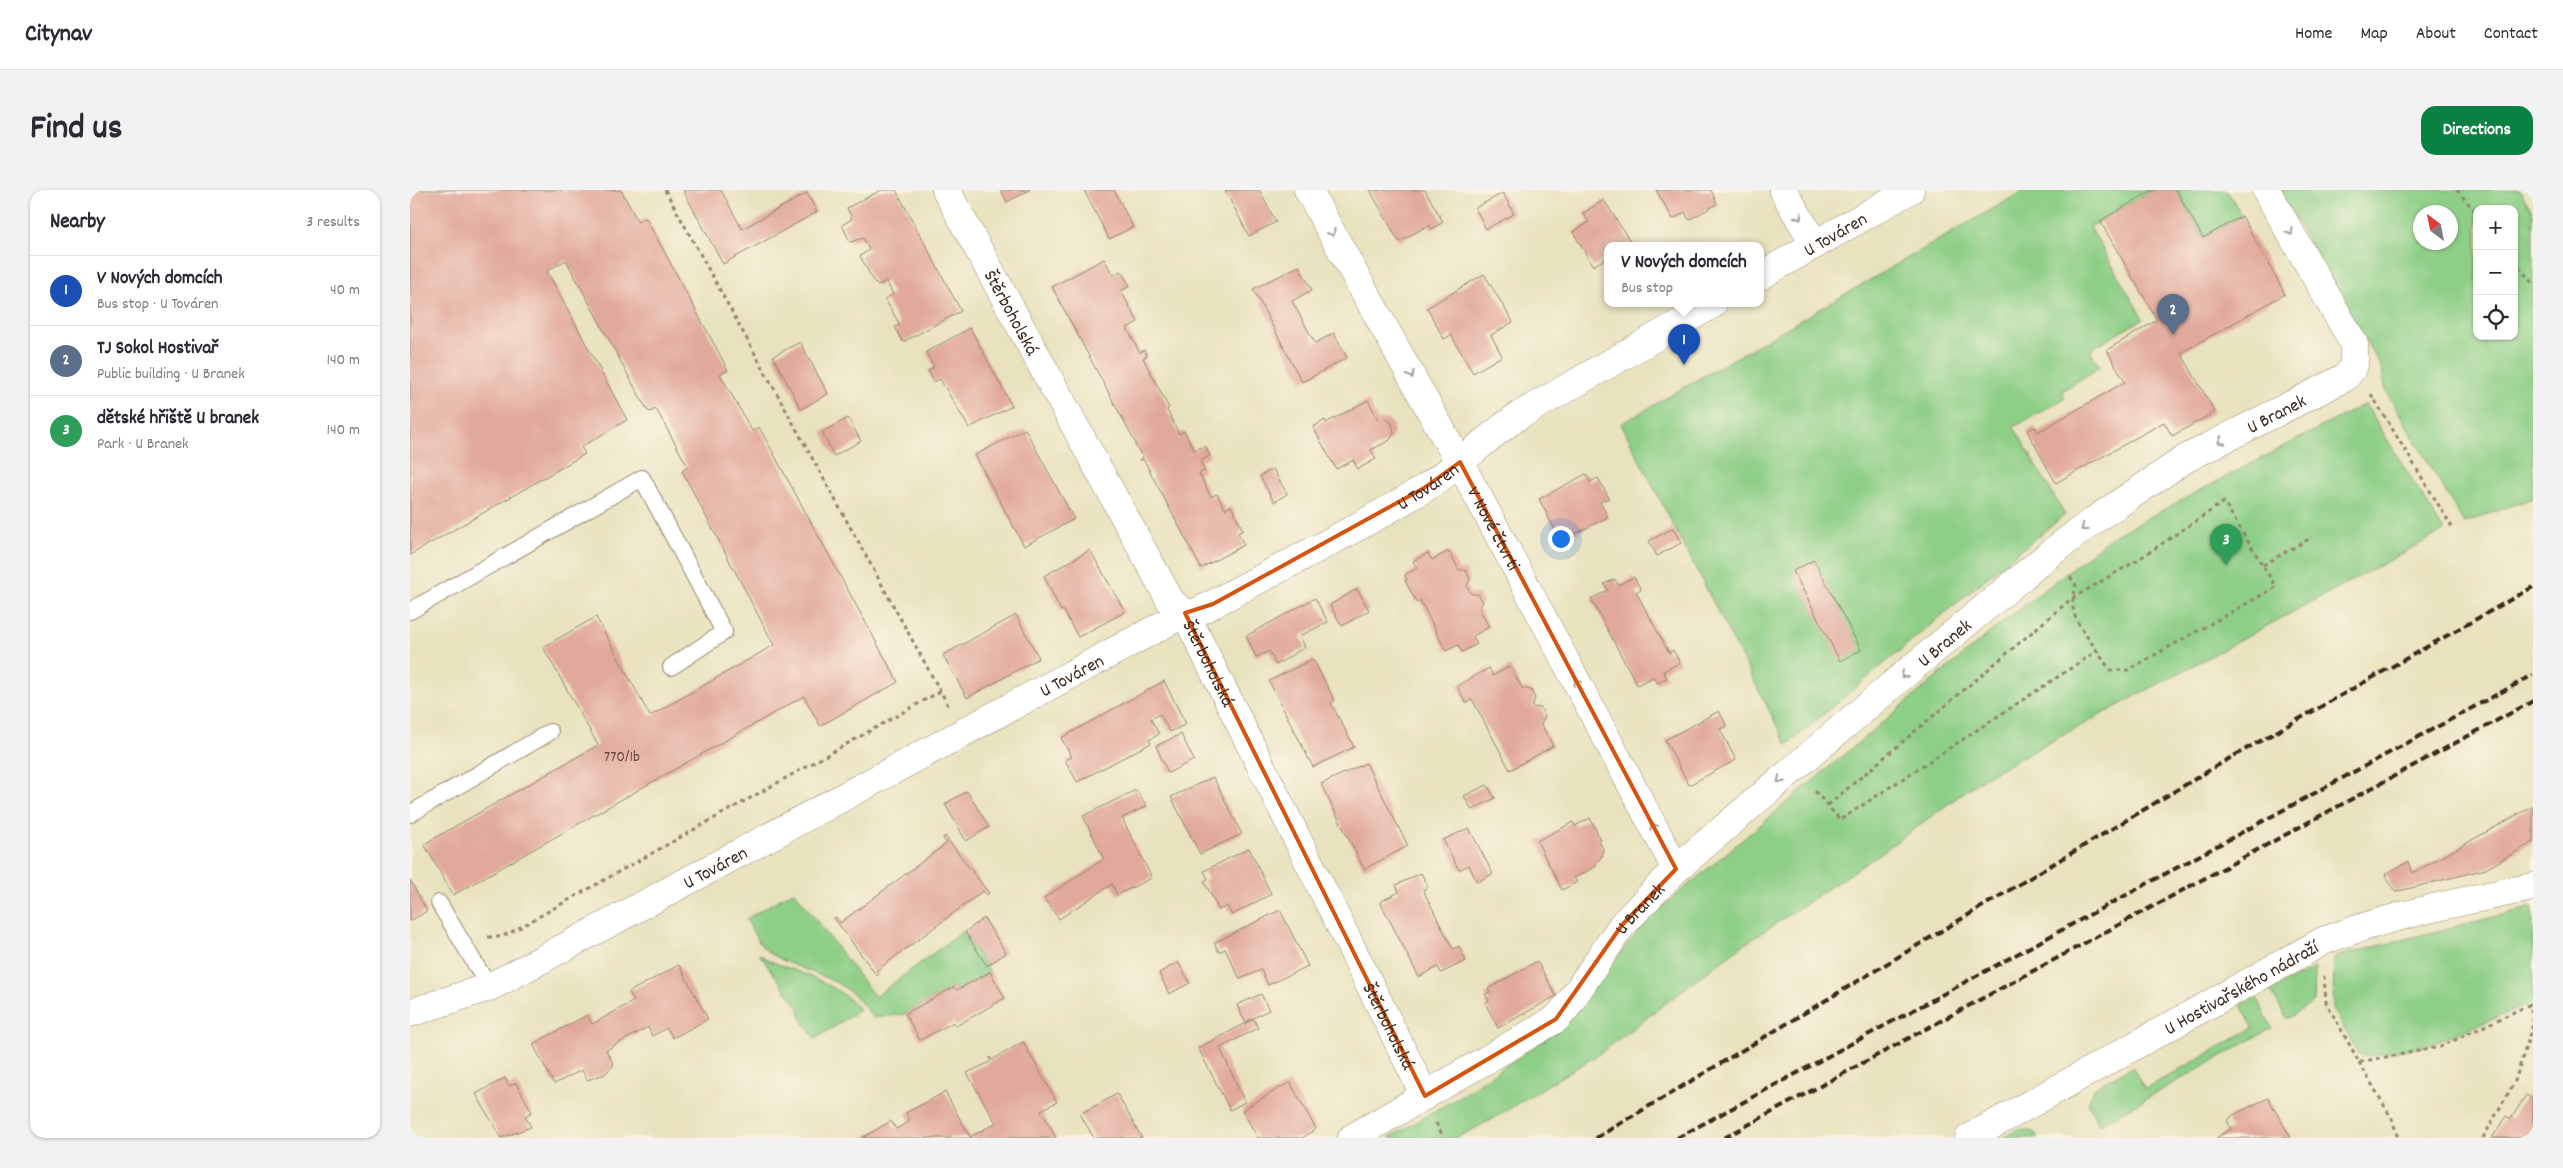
<!DOCTYPE html>
<meta charset="utf-8">
<style>
:root{--surface:#fff;--page:#f2f2f3;--text:#2b2b33;--muted:#7c7c81;--line:#e1e1e2;--accent:#0b8043}
body{margin:0;font-family:Dekko,sans-serif;background:var(--page);color:var(--text)}
.controls{position:absolute;right:15px;top:15px;display:grid;overflow:hidden;border-radius:10px;box-shadow:0 1px 4px #0004}
.controls button{width:45px;height:45px;display:grid;place-items:center;padding:0;border:0;border-bottom:1px solid var(--line);background:var(--surface);color:var(--text);font:25px sans-serif}
.compass{position:absolute;left:2003px;top:15px;width:45px;height:45px;border-radius:50%;background:var(--surface);box-shadow:0 1px 4px #0004;rotate:328deg}
.you{position:absolute;left:1150px;top:348px;width:18px;height:18px;margin:-12px;border:4px solid #fff;border-radius:50%;background:#1a73e8;box-shadow:0 0 0 8px #1a73e833}
.badge{display:grid;place-items:center;width:32px;height:32px;border-radius:50%;background:var(--accent);color:#fff;font-size:16px;font-weight:700}
.pin{position:absolute;translate:-50% -41px;filter:drop-shadow(0 1px 2px #0008)}
.pin::after{content:'';position:absolute;top:26px;width:18px;height:15px;background:inherit;clip-path:polygon(0 0,100% 0,50% 100%)}
.popup{position:absolute;left:1194px;top:52px;width:160px;height:65px;box-sizing:border-box;display:grid;place-content:center;border-radius:10px;background:var(--surface);filter:drop-shadow(0 1px 4px #0005);font-size:16px;white-space:nowrap;color:var(--muted)}
.popup b{font-size:19px;color:var(--text)}
.popup::after{content:'';position:absolute;left:50%;top:100%;margin-left:-10px;border:10px solid transparent;border-top-color:var(--surface)}
.list{margin:0;padding:0;list-style:none}
h2{display:flex;justify-content:space-between;align-items:center;height:65px;margin:0;padding:0 20px;font-size:21px}
h2 small{font-size:16px;font-weight:400;color:var(--muted)}
.list li{display:grid;grid-template-columns:32px 1fr auto;gap:15px;align-items:center;box-sizing:border-box;height:70px;padding:0 20px;border-top:1px solid var(--line)}
.list b{display:block;font-size:19px;white-space:nowrap}
.list p{margin:0;font-size:16px;white-space:nowrap;color:var(--muted)}
.list em{font-size:16px;font-style:normal;color:var(--muted)}
.icon{flex:none;width:28px;height:28px;fill:none;stroke:currentColor;stroke-width:2;stroke-linecap:round;stroke-linejoin:round}
.map{position:relative;flex:none;width:2123px;height:948px;overflow:hidden;border-radius:15px}
header{display:flex;align-items:center;gap:30px;box-sizing:border-box;height:70px;padding:0 25px;background:var(--surface);border-bottom:1px solid var(--line)}
header strong{font-size:24px}
nav{display:flex;gap:28px;margin-inline-start:auto;font-size:18px}
.intro{display:flex;align-items:center;justify-content:space-between;box-sizing:border-box;height:120px;padding:0 30px}
h1{margin:0;font-size:35px}
.button{padding:12px 22px;border-radius:15px;background:var(--accent);color:#fff;font-size:18px;font-weight:700}
main{display:flex;gap:30px;padding:0 30px}
aside{flex:1;background:var(--surface);border-radius:15px;box-shadow:0 1px 4px #0004}
.map>svg:first-child{display:block}
.green{fill:#8ecf87;stroke:#647c52;fill-rule:evenodd}
.building{fill:#e1a99c}
.lines{fill:none;stroke-linecap:round;stroke-linejoin:round}
.service-casing{stroke:#92866e;stroke-width:18}
.minor-casing{stroke:#92866e;stroke-width:29}
.tertiary-casing{stroke:#92866e;stroke-width:29}
.path{stroke:#92866e;stroke-width:3;stroke-dasharray:4 4;stroke-linecap:butt}
.service{stroke:#fff;stroke-width:16}
.minor{stroke:#fff;stroke-width:28}
.tertiary{stroke:#fff;stroke-width:28}
.rail{stroke:#3b2a1e;stroke-width:4;stroke-dasharray:8 4;stroke-linecap:butt}
.oneway{stroke:#a79f9a}
.marked{fill:none;stroke:#d7540e;stroke-width:4;stroke-linejoin:round}
.labels{text-anchor:middle;stroke-width:4.5;stroke-linejoin:round;paint-order:stroke}
.number-label{font-size:16px;fill:#644a3e}
.street-label{font-size:19px;fill:#3b2a1e;stroke:#fcf5e5}
</style>
<header>
<strong>Citynav</strong>
<nav><a>Home</a><a>Map</a><a>About</a><a>Contact</a></nav>
</header>
<div class="intro"><h1>Find us</h1><a class="button">Directions</a></div>
<main>
<aside>
<h2>Nearby<small>3 results</small></h2>
<ul class="list">
<li><span class="badge" style="background:#1a4fb4">1</span><div><b>V Nových domcích</b><p>Bus stop · U Továren</p></div><em>40 m</em></li>
<li><span class="badge" style="background:#5c6f8a">2</span><div><b>TJ Sokol Hostivař</b><p>Public building · U Branek</p></div><em>140 m</em></li>
<li><span class="badge" style="background:#2e9e5b">3</span><div><b>dětské hřiště U branek</b><p>Park · U Branek</p></div><em>140 m</em></li>
</ul>
</aside>
<div class="map">
<svg width="2123" height="948" viewBox="0 0 2123 948">
<rect width="100%" height="100%" fill="#fcf5e5"/>
<filter id="ink" filterUnits="userSpaceOnUse"><feTurbulence type="fractalNoise" baseFrequency=".02" numOctaves="2"/><feDisplacementMap in="SourceGraphic" scale="10" xChannelSelector="R" yChannelSelector="G"/><feConvolveMatrix kernelMatrix="1 2 1 2 8 2 1 2 1" color-interpolation-filters="sRGB"/></filter>
<filter id="wash" filterUnits="userSpaceOnUse"><feTurbulence type="fractalNoise" baseFrequency=".0096" numOctaves="4" result="noise"/><feDisplacementMap in="SourceGraphic" scale="20" xChannelSelector="R" yChannelSelector="G"/><feGaussianBlur stdDeviation="1.12" result="paint"/><feColorMatrix in="noise" values="0 0 0 0 0 0 0 0 0 0 0 0 0 0 0 0 0 1.4 0 .05"/><feComposite in="paint" operator="in"/></filter>
<g filter="url(#wash)">
<rect width="100%" height="100%" fill="#e9e2be"/>
<!-- green -->
<g class="green">
<polygon points="1615,0 1743,0 1680,37 1733,129 1683,158 1681,162 1690,177 1652,201 1655,208 1604,237 1655,325 1603,366 1377,555 1211,234"/>
<polygon points="1766,0 1817,0 1832,26 1793,48"/>
<path d="M1868 0H2110L2123 23V308L2054 333 1976 201 1971 177ZM2067 19H2104V146H2067ZM2010 22H2040V52H2010Z"/>
<polygon points="1955,214 2034,341 1575,587 1471,663 1326,760 1189,864 1077,932 1046,948 979,948 1047,908 1148,841 1239,728 1583,440 1703,346"/>
<path d="M384 701 465 807 553 741 580 782 547 800 544 797 495 824 463 828C432 781 402 789 360 763 349 757 342 739 336 729Z"/>
<polygon points="2123,717 2123,813 2016,856 1954,867 1948,864 1923,818 1924,767"/>
<path d="M349 764 358 770C389 783 428 793 450 820L405 849 391 828 389 818Z"/>
<polygon points="1905,778 1904,812 1877,829 1860,800"/>
<polygon points="1846,807 1862,838 1689,935 1678,913 1685,897 1722,877 1735,899 1843,838 1831,815"/>
<polygon points="1609,939 1624,942 1628,948 1594,948"/>
</g>
<g id="blocks">
<!-- building -->
<g class="building">
<polygon points="0,0 211,0 228,32 236,28 318,180 310,184 342,241 349,237 488,492 410,536 394,506 43,705 14,654 188,555 133,457 186,427 240,526 364,455 272,281 278,277 246,219 240,222 238,221 225,198 156,70 137,81 217,230 171,257 175,264 0,365"/>
<polygon points="273,0 311,0 332,39 397,3 407,22 313,74"/>
<polygon points="471,0 486,0 551,121 493,152 485,137 490,135 475,109 483,104 476,91 468,96 464,92 450,66 459,60 453,48 440,52 432,35 442,29 437,18"/>
<polygon points="591,0 620,0 597,12"/>
<polygon points="674,0 704,0 723,37 699,49"/>
<polygon points="815,0 849,0 866,32 839,46"/>
<polygon points="960,0 1015,0 1033,32 1022,39 1019,35 989,52"/>
<polygon points="1246,0 1301,0 1307,14 1279,30 1275,22 1263,29"/>
<polygon points="1743,0 1766,0 1793,48 1832,26 1875,104 1771,163 1805,222 1762,246 1754,232 1646,293 1617,241 1625,237 1628,242 1715,192 1697,160 1747,130 1690,31"/>
<polygon points="1093,3 1104,24 1076,39 1065,18"/>
<polygon points="1194,10 1221,53 1215,56 1198,56 1198,67 1183,76 1163,42 1179,32 1173,23"/>
<polygon points="694,69 703,85 711,81 720,96 711,101 728,132 717,138 730,163 734,160 737,166 733,168 759,218 757,220 769,244 774,241 784,260 795,256 800,266 790,271 795,281 789,283 801,307 807,304 815,319 821,316 833,340 828,343 834,355 791,378 734,270 730,270 733,268 726,256 724,255 726,254 642,97"/>
<polygon points="889,76 902,100 882,111 905,153 924,143 937,168 892,192 843,99"/>
<polygon points="1074,84 1103,132 1081,145 1092,166 1063,183 1041,145 1034,149 1017,118"/>
<polygon points="560,138 602,216 559,238 530,189 524,192 518,181 524,177 516,162"/>
<polygon points="390,152 418,204 391,219 363,166"/>
<polygon points="958,210 968,230 976,229 982,233 984,243 980,250 961,260 966,269 948,279 943,270 926,279 903,237 915,230 916,233"/>
<polygon points="438,228 451,251 424,266 412,242"/>
<polygon points="615,239 664,329 614,356 565,265"/>
<polygon points="863,279 877,304 864,312 850,286"/>
<polygon points="1176,284 1180,292 1188,288 1199,308 1190,312 1198,327 1151,351 1129,309"/>
<polygon points="1263,338 1271,353 1247,366 1239,351"/>
<polygon points="680,360 715,422 668,447 653,420 651,421 634,386"/>
<polygon points="1039,361 1049,380 1056,380 1060,389 1057,396 1061,404 1068,404 1073,412 1069,418 1079,437 1063,446 1067,454 1052,462 1048,455 1036,461 1010,410 1007,413 995,391 997,390 995,385 1007,378 1003,371 1018,363 1022,370"/>
<polygon points="1404,370 1451,460 1430,471 1383,381"/>
<polygon points="1224,387 1231,400 1226,402 1259,463 1263,460 1270,473 1253,481 1257,488 1247,493 1243,487 1227,495 1181,409 1198,400 1194,394 1205,389 1208,395"/>
<polygon points="947,399 959,420 932,436 920,415"/>
<polygon points="905,408 918,432 890,446 895,457 866,475 859,461 846,467 836,446"/>
<polygon points="606,425 629,468 557,508 533,465"/>
<polygon points="903,469 925,511 921,513 944,557 903,577 859,491"/>
<polygon points="1100,476 1112,498 1121,500 1125,508 1122,517 1131,518 1135,527 1131,534 1143,556 1100,580 1062,509 1056,513 1047,496 1079,478 1083,486"/>
<polygon points="754,491 776,534 760,542 750,524 741,529 749,544 739,550 741,553 667,592 655,570 662,567 651,548"/>
<polygon points="1309,521 1317,536 1310,539 1326,570 1279,595 1255,550"/>
<polygon points="771,544 784,570 758,583 746,556"/>
<polygon points="956,573 998,656 954,679 911,594"/>
<polygon points="803,587 832,644 790,664 761,607"/>
<polygon points="1077,595 1085,608 1062,620 1054,606"/>
<polygon points="726,600 737,616 712,628 742,688 707,705 702,694 649,729 634,708 694,669 673,626"/>
<polygon points="557,601 579,637 556,651 535,614"/>
<polygon points="2123,616 2123,652 2076,679 1985,702 1975,684 1998,672 2003,683"/>
<polygon points="1180,628 1191,650 1189,651 1193,659 1192,666 1185,674 1186,676 1164,688 1167,692 1152,700 1127,651 1163,632 1165,636"/>
<polygon points="1059,638 1083,684 1067,692 1059,675 1049,680 1033,650"/>
<polygon points="535,646 579,703 576,705 573,701 466,781 469,784 467,786 424,728 426,727 430,733 537,653 533,648"/>
<polygon points="839,658 861,704 822,725 817,716 809,720 794,691 798,689 794,681"/>
<polygon points="1011,683 1018,697 1013,700 1043,759 1049,756 1056,771 1031,783 1028,777 1009,787 970,712 989,702 986,695"/>
<polygon points="0,690 17,721 0,731"/>
<polygon points="870,720 898,776 858,795 851,780 830,789 815,759 809,762 804,753"/>
<polygon points="574,728 596,763 577,776 555,742"/>
<polygon points="1127,771 1146,806 1088,838 1075,813 1079,811 1075,804 1080,802 1078,799"/>
<polygon points="768,772 780,793 759,804 749,783"/>
<polygon points="269,775 298,829 263,848 257,838 242,846 238,837 196,860 204,875 195,884 177,890 172,880 144,894 123,854 177,825 182,834 224,811 219,802"/>
<polygon points="580,782 595,808 546,836 544,832 510,850 495,824 544,797 547,800"/>
<polygon points="851,804 859,820 835,832 827,815"/>
<polygon points="844,829 848,838 810,858 835,912 820,920 788,858"/>
<polygon points="613,852 647,912 631,920 646,948 452,948 481,931 486,939 500,931 496,923 535,902 560,947 586,933 557,883 580,872 580,867 582,870"/>
<polygon points="95,888 99,896 106,893 122,922 115,926 121,937 91,948 66,904"/>
<polygon points="880,892 906,939 892,948 848,948 832,920"/>
<polygon points="707,904 732,948 684,948 670,924"/>
<polygon points="2116,905 2123,909 2123,948 2082,948 2096,926 2101,929"/>
<polygon points="1858,908 1881,948 1806,948 1821,939 1817,931 1823,925"/>
</g>
</g>
</g>
<g filter="url(#ink)">
<use href="#blocks" fill-opacity="0" stroke="#92866e" stroke-width="1"/>
<g class="lines">
<defs>
<g id="service">
<polyline points="0,421 232,288 314,442 261,477"/>
<polyline points="0,624 140,542"/>
<polyline points="29,713 79,797"/>
</g>
<g id="minor">
<path id="s1" d="M898 0 1069 308 1266 679"/>
<polyline points="1373,0 1405,55"/>
<path id="s2" d="M0 823 79 797 101 786 775 423 1015 906"/>
<path id="s3" d="M942 948 1146 829 1156 818 1212 735 1266 679 1489 489 1642 362 1683 331 1775 269 1936 187 1944 176V154L1856 0"/>
<path id="s4" d="M1559 948 1913 751C1981 725 2052 711 2123 697"/>
</g>
<g id="tertiary">
<path id="s5" d="M536 0 761 412 775 423H785L803 414C873 376 945 341 1013 299 1048 278 1076 247 1110 225L1303 114"/>
<path id="s6" d="M1350 86 1500 0"/>
</g>
</defs>
<!-- service casing -->
<use href="#service" class="service-casing"/>
<!-- minor casing -->
<use href="#minor" class="minor-casing"/>
<!-- tertiary casing -->
<use href="#tertiary" class="tertiary-casing"/>
<!-- path -->
<g class="path">
<polyline points="255,0 539,517"/>
<polyline points="2047,0 2067,24"/>
<polyline points="2104,71 2123,94"/>
<polyline points="1961,204 2042,337"/>
<polyline points="1853,375 1902,347"/>
<path d="M1660 387 1666 395C1656 425 1671 437 1687 461"/>
<polyline points="1405,601 1430,630 1687,461 1700,480 1718,480 1866,397 1814,312 1726,371 1661,409 1417,616"/>
<polyline points="78,747 88,747 98,744 531,501"/>
<polyline points="1914,786 1916,812 1949,872 2030,857 2123,813"/>
<polyline points="1949,872 1982,929 1988,948"/>
<polyline points="1026,933 1034,948"/>
<polyline points="2073,948 2105,891 2123,834 2120,813"/>
</g>
<!-- service -->
<use href="#service" class="service"/>
<!-- minor -->
<use href="#minor" class="minor"/>
<!-- tertiary -->
<use href="#tertiary" class="tertiary"/>
<!-- rail -->
<g class="rail">
<polyline points="1186,948 1820,568 2123,397"/>
<polyline points="1267,948 2123,485"/>
<polyline points="1314,948 2123,511"/>
</g>
</g>
<!-- one-way arrows -->
<defs><path id="oneway-chevron" d="M-2-3.5L2.5 0L-2 3.5" fill="none" stroke-width="1.6" stroke-linecap="round" stroke-linejoin="round" transform="scale(1.25)"/></defs>
<g class="oneway">
<use href="#oneway-chevron" transform="translate(1389 27) rotate(60)"/>
<use href="#oneway-chevron" transform="translate(1880 42) rotate(60)"/>
<use href="#oneway-chevron" transform="translate(922 43) rotate(61)"/>
<use href="#oneway-chevron" transform="translate(1001 185) rotate(61)"/>
<use href="#oneway-chevron" transform="translate(1811 251) rotate(153)"/>
<use href="#oneway-chevron" transform="translate(1674 338) rotate(143)"/>
<use href="#oneway-chevron" transform="translate(1494 485) rotate(140)"/>
<use href="#oneway-chevron" transform="translate(1167 492) rotate(-118)"/>
<use href="#oneway-chevron" transform="translate(1370 590) rotate(140)"/>
<use href="#oneway-chevron" transform="translate(1243 636) rotate(-118)"/>
</g>
</g>
<!-- marked area -->
<path class="marked" d="M1050 272 1266 679 1212 735 1146 829 1015 906 775 423 803 414 1014 298Z"/>
<g class="labels">
<!-- number labels -->
<g class="number-label">
<text x="212" y="571">770/1b</text>
</g>
<!-- street labels -->
<g class="street-label">
<text dy="7" stroke="none"><textPath href="#s6" startOffset="86">U Továren</textPath></text>
<text dy="7" stroke="none"><textPath href="#s5" startOffset="139">Štěrboholská</textPath></text>
<text dy="7" stroke="none"><textPath href="#s3" startOffset="1185">U Branek</textPath></text>
<text dy="7" stroke="none"><textPath href="#s5" startOffset="762">U Továren</textPath></text>
<text dy="7" stroke="none"><textPath href="#s1" startOffset="386">V Nové čtvrti</textPath></text>
<text dy="7" stroke="none"><textPath href="#s3" startOffset="780">U Branek</textPath></text>
<text dy="7" stroke="none"><textPath href="#s2" startOffset="929">Štěrboholská</textPath></text>
<text dy="7" stroke="none"><textPath href="#s2" startOffset="744">U Továren</textPath></text>
<text dy="7" stroke="none"><textPath href="#s2" startOffset="339">U Továren</textPath></text>
<text dy="7" stroke="none"><textPath href="#s3" startOffset="375">U Branek</textPath></text>
<text dy="7" stroke="none"><textPath href="#s4" startOffset="311">U Hostivařského nádraží</textPath></text>
<text dy="7" stroke="none"><textPath href="#s2" startOffset="1334">Štěrboholská</textPath></text>
</g>
</g>
</svg>
<div class="controls">
<button>+</button>
<button>−</button>
<button><svg class="icon" aria-label="locate" viewBox="0 0 24 24"><circle cx="12" cy="12" r="6"/><path d="M12 2v4M12 18v4M2 12h4M18 12h4"/></svg></button>
</div>
<svg class="compass" viewBox="-18 -18 36 36"><path d="M0-13l5 13h-10z" fill="#e53935"/><path d="M0 13l5-13h-10z" fill="#7c7c81"/></svg>
<div class="you"></div>
<div class="pin badge" style="left:1274px;top:175px;background:#1a4fb4">1</div>
<div class="popup"><b>V Nových domcích</b>Bus stop</div>
<div class="pin badge" style="left:1763px;top:145px;background:#5c6f8a">2</div>
<div class="pin badge" style="left:1816px;top:375px;background:#2e9e5b">3</div>
</div>
</main>
